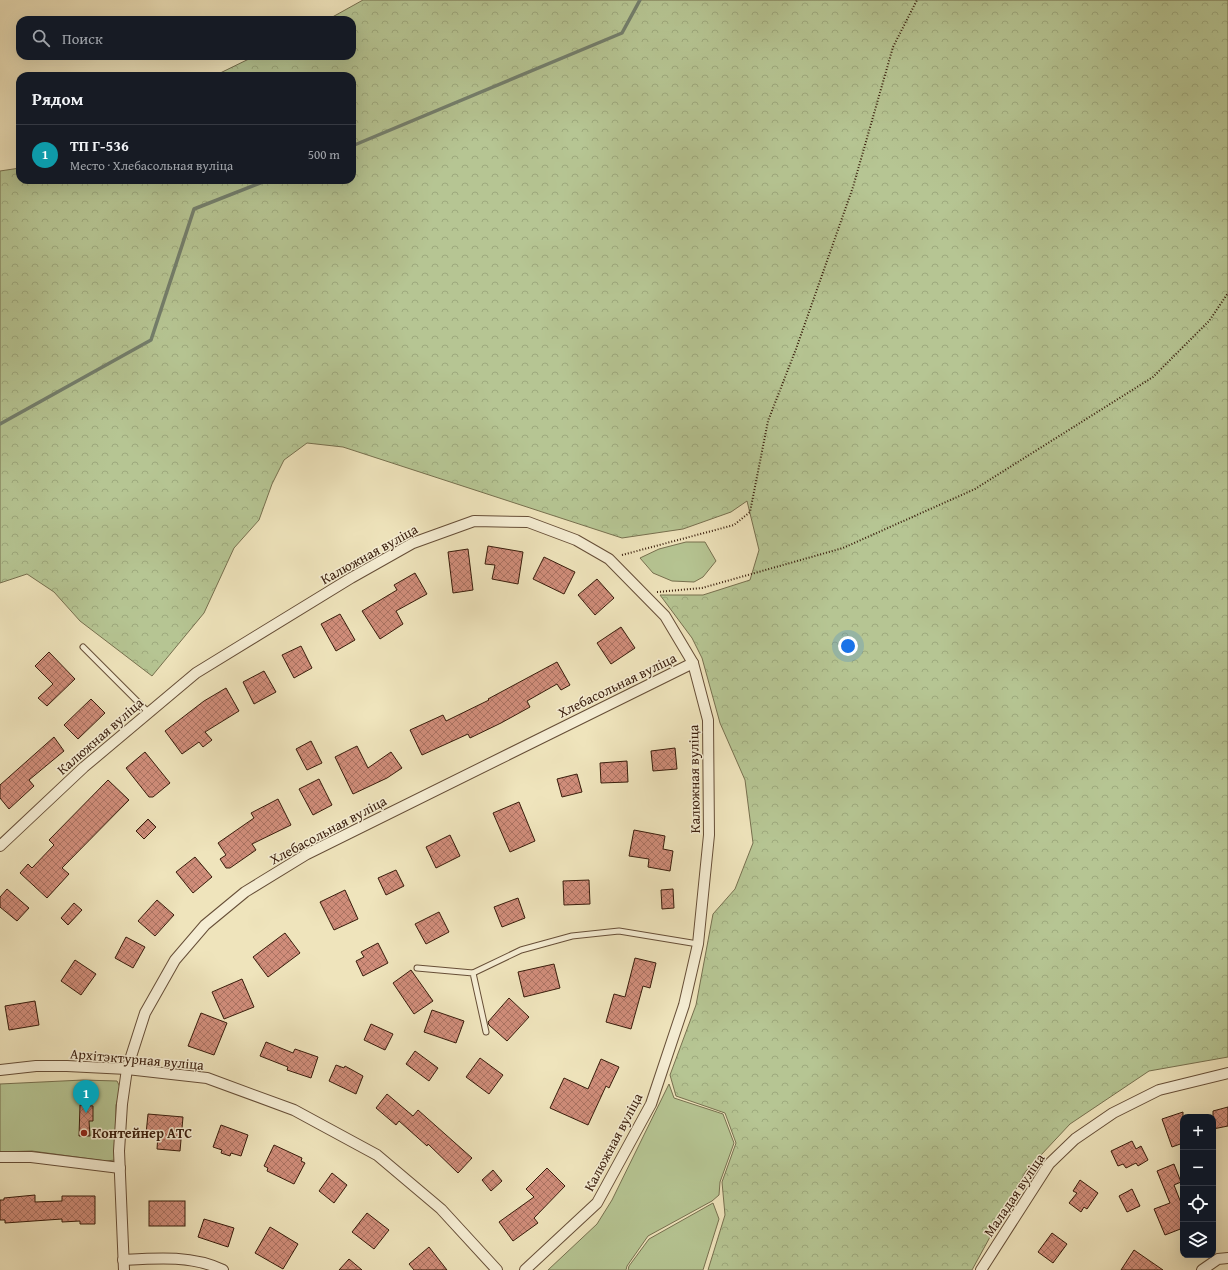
<!DOCTYPE html>
<html lang="ru">
<meta charset="utf-8">
<style>
:root{--surface:#171b24;--page:#242831;--text:#f1f3f6;--muted:#9ea1a6;--line:#363941;--accent:#db2777}
body{margin:0;font-family:"Gentium Book Plus",serif;background:var(--page);color:var(--text)}
.controls{position:absolute;right:12px;bottom:12px;display:grid;overflow:hidden;border-radius:8px;box-shadow:0 4px 16px #0002}
.controls button{width:36px;height:36px;display:grid;place-items:center;padding:0;border:0;border-bottom:1px solid var(--line);background:var(--surface);color:var(--text);font:20px sans-serif}
.you{position:absolute;left:848px;top:646px;width:14px;height:14px;margin:-10px;border:3px solid #fff;border-radius:50%;background:#1a73e8;box-shadow:0 0 0 6px #1a73e833}
.badge{display:grid;place-items:center;width:26px;height:26px;border-radius:50%;background:var(--accent);color:#fff;font-size:13px;font-weight:700}
.pin{position:absolute;translate:-50% -33px;filter:drop-shadow(0 1px 2px #0008)}
.pin::after{content:'';position:absolute;top:21px;width:14px;height:12px;background:inherit;clip-path:polygon(0 0,100% 0,50% 100%)}
.list{margin:0;padding:0;list-style:none}
h2{display:flex;justify-content:space-between;align-items:center;height:52px;margin:0;padding:0 16px;font-size:17px}
h2 small{font-size:13px;font-weight:400;color:var(--muted)}
.list li{display:grid;grid-template-columns:26px 1fr auto;gap:12px;align-items:center;box-sizing:border-box;height:60px;padding:0 16px;border-top:1px solid var(--line)}
.list b{display:block;font-size:15px;white-space:nowrap}
.list p{margin:0;font-size:13px;white-space:nowrap;color:var(--muted)}
.list em{font-size:13px;font-style:normal;color:var(--muted)}
.icon{flex:none;width:22px;height:22px;fill:none;stroke:currentColor;stroke-width:2;stroke-linecap:round;stroke-linejoin:round}
.map{position:relative;flex:none;width:1228px;height:1270px;overflow:hidden}
.search{position:absolute;background:var(--surface);box-shadow:0 4px 16px #0002;left:16px;top:16px;width:340px;height:44px;display:flex;align-items:center;gap:10px;box-sizing:border-box;padding:0 14px;border-radius:12px;color:var(--muted);font-size:15px}
.panel{position:absolute;background:var(--surface);box-shadow:0 4px 16px #0002;left:16px;top:72px;width:340px;height:112px;border-radius:12px}
.map>svg:first-child{display:block}
.green{fill:#b6c593;stroke:#77704f}
.forest{fill:url(#forest-crowns);stroke:#77704f}
.lines{fill:none;stroke-linecap:round;stroke-linejoin:round}
.stream{stroke:#737e6c;stroke-width:3.5}
.building{fill:url(#building-cross-hatch);stroke:#381c0b}
.lane-casing{stroke:#664e37;stroke-width:7}
.street-casing{stroke:#664e37;stroke-width:12}
.path{stroke:#381c0b;stroke-width:2;stroke-dasharray:1 2;stroke-linecap:butt}
.lane{stroke:#f5edd3;stroke-width:5}
.street{stroke:#f5edd3;stroke-width:10}
.poi-dot{fill:#8f2418;stroke:#f5edd3;stroke-width:1.5}
.labels{text-anchor:middle;stroke-width:3;stroke-linejoin:round;paint-order:stroke}
.street-label{font-size:14px;fill:#381c0b;stroke:#f5edd3}
.poi-label{font-size:14px;font-weight:bold;fill:#381c0b;stroke:#f5edd3;text-anchor:start}
</style>
<div class="map">
<svg width="1228" height="1270" viewBox="0 0 1228 1270">
<defs>
<pattern id="forest-crowns" width="20" height="18" patternUnits="userSpaceOnUse"><rect width="20" height="18" fill="#b6c593"/><path d="M2 6a3 3 0 1 1 6 0M12 15a3 3 0 1 1 6 0" fill="none" stroke="#9da97d"/></pattern>
<pattern id="building-cross-hatch" width="8" height="8" patternUnits="userSpaceOnUse"><rect width="8" height="8" fill="#d08d7a"/><path d="M0 0l8 8M0 8l8-8" fill="none" stroke="#aa7262"/></pattern>
</defs>
<rect width="100%" height="100%" fill="#efe4bc"/>
<filter id="stains"><feTurbulence type="fractalNoise" baseFrequency=".005" numOctaves="4"/><feColorMatrix values="0 0 0 0 .2 0 0 0 0 .09 0 0 0 0 .02 0 0 0 .5 -.17"/></filter>
<radialGradient id="worn" r=".72"><stop offset=".6" stop-color="#630" stop-opacity="0"/><stop offset="1" stop-color="#630" stop-opacity=".3"/></radialGradient>
<!-- green -->
<g class="green">
<polygon points="686,542 705,542 716,561 703,577 694,582 672,581 653,573 640,558 659,549"/>
<polygon points="83,1080 117,1081 121,1089 116,1105 115,1160 106,1161 32,1151 0,1152 0,1084"/>
<polygon points="669,1084 674,1098 723,1114 734,1143 720,1182 719,1195 712,1201 648,1236 627,1266 626,1270 548,1270 597,1224 612,1200"/>
<polygon points="713,1203 719,1219 703,1270 628,1270 629,1266 649,1239"/>
</g>
<!-- forest -->
<polygon class="forest" points="363,0 1228,0 1228,1057 1149,1071 1070,1124 1026,1171 972,1270 708,1270 725,1215 722,1182 736,1143 725,1113 676,1096 670,1075 696,1005 713,914 735,889 753,843 745,780 720,723 702,658 692,638 660,595 703,595 750,580 759,550 747,501 731,512 683,529 622,538 343,447 307,443 284,460 272,484 259,520 234,548 204,613 152,676 80,621 54,592 27,574 0,583 0,171 20,168 20,180 352,180 352,76 214,76 255,56 352,56 352,20 327,20"/>
<g class="lines">
<!-- stream -->
<g class="stream">
<polyline points="352,146 622,33 640,0"/>
<polyline points="0,424 151,340 194,209 268,180"/>
</g>
</g>
<!-- building -->
<g class="building">
<polygon points="488,546 523,552 518,584 492,579 495,565 485,564"/>
<polygon points="468,549 473,590 453,593 448,552"/>
<polygon points="544,557 575,572 564,594 533,579"/>
<polygon points="415,573 427,594 396,611 403,624 380,639 362,611 397,590 394,585"/>
<polygon points="597,579 614,598 595,615 578,595"/>
<polygon points="340,614 355,640 336,651 321,624"/>
<polygon points="621,627 635,648 611,664 597,643"/>
<polygon points="301,646 312,668 294,678 282,655"/>
<polygon points="49,652 75,679 47,706 38,698 53,684 35,666"/>
<polygon points="557,662 570,685 561,690 557,684 527,701 530,707 501,723 470,738 468,734 422,755 410,730 443,715 446,721 489,700 488,699"/>
<polygon points="264,671 276,692 254,704 243,682"/>
<polygon points="226,688 239,711 205,732 212,740 203,747 199,742 182,754 165,731 204,701"/>
<polygon points="91,699 105,713 78,739 64,725"/>
<polygon points="54,737 64,751 29,780 34,786 9,809 0,798 0,785"/>
<polygon points="311,741 322,763 307,770 296,749"/>
<polygon points="357,746 368,768 391,752 402,768 387,778 353,794 335,757"/>
<polygon points="675,748 677,769 653,771 651,751"/>
<polygon points="145,752 170,783 153,797 149,797 126,768"/>
<polygon points="627,761 628,782 601,783 600,763"/>
<polygon points="577,774 582,792 562,797 557,779"/>
<polygon points="319,779 332,805 313,815 299,789"/>
<polygon points="108,780 129,800 62,868 69,874 47,898 20,873 28,864 32,868 54,845 49,840"/>
<polygon points="278,799 291,825 252,844 256,850 230,868 226,868 220,859 226,855 218,843 254,818 251,813"/>
<polygon points="519,802 535,841 510,852 493,813"/>
<polygon points="148,819 156,827 144,839 136,831"/>
<polygon points="634,830 665,836 663,849 673,851 670,871 648,867 649,859 629,856"/>
<polygon points="450,835 460,856 436,868 426,847"/>
<polygon points="195,857 212,877 193,893 176,872"/>
<polygon points="396,870 404,886 386,895 378,878"/>
<polygon points="589,880 590,904 564,905 563,881"/>
<polygon points="7,889 29,908 17,921 0,907 0,897"/>
<polygon points="673,889 674,908 662,909 661,890"/>
<polygon points="345,890 358,919 334,930 320,902"/>
<polygon points="518,898 525,918 502,927 494,907"/>
<polygon points="157,900 174,915 155,936 138,921"/>
<polygon points="74,903 82,910 68,925 61,918"/>
<polygon points="439,912 449,932 426,944 415,924"/>
<polygon points="285,933 300,953 268,977 253,957"/>
<polygon points="126,937 145,947 133,968 115,958"/>
<polygon points="378,943 388,963 363,976 356,961 364,957 361,952"/>
<polygon points="635,958 656,963 650,988 643,986 631,1029 606,1022 614,994 625,997"/>
<polygon points="75,960 96,974 81,995 61,981"/>
<polygon points="554,964 560,988 524,997 518,972"/>
<polygon points="411,970 433,1001 414,1014 393,983"/>
<polygon points="242,979 254,1007 224,1019 212,992"/>
<polygon points="509,998 529,1017 507,1041 489,1025 488,1022"/>
<polygon points="35,1001 39,1025 9,1030 5,1006"/>
<polygon points="432,1010 464,1021 456,1043 424,1032"/>
<polygon points="201,1013 227,1023 214,1055 188,1046"/>
<polygon points="371,1024 393,1034 385,1050 364,1040"/>
<polygon points="266,1042 293,1053 295,1049 318,1057 311,1078 287,1070 288,1067 260,1056"/>
<polygon points="415,1051 438,1068 429,1081 406,1064"/>
<polygon points="480,1058 503,1075 489,1094 466,1077"/>
<polygon points="601,1059 619,1067 609,1088 606,1086 588,1125 550,1108 564,1078 588,1089"/>
<polygon points="336,1065 344,1068 345,1066 363,1076 356,1094 329,1081"/>
<polygon points="387,1094 413,1116 418,1110 472,1158 458,1173 428,1144 427,1146 399,1121 396,1125 376,1108"/>
<polygon points="80,1105 93,1106 93,1121 89,1121 90,1136 79,1136"/>
<polygon points="1228,1107 1228,1126 1213,1129 1213,1111"/>
<polygon points="1183,1112 1183,1143 1172,1147 1162,1119"/>
<polygon points="148,1114 183,1117 180,1151 157,1149 158,1135 146,1134"/>
<polygon points="221,1125 248,1135 241,1156 231,1153 230,1156 221,1153 222,1150 213,1147"/>
<polygon points="1132,1141 1136,1149 1141,1146 1148,1160 1138,1166 1136,1163 1126,1168 1123,1164 1118,1166 1111,1151"/>
<polygon points="274,1145 302,1158 301,1161 305,1163 294,1184 267,1171 268,1168 264,1166"/>
<polygon points="1174,1164 1181,1182 1174,1185 1183,1208 1183,1228 1165,1235 1154,1209 1170,1203 1157,1171"/>
<polygon points="547,1168 565,1186 534,1218 538,1223 513,1241 499,1222 534,1197 526,1189"/>
<polygon points="493,1170 502,1181 491,1191 482,1180"/>
<polygon points="332,1173 347,1185 334,1203 319,1191"/>
<polygon points="1080,1180 1098,1193 1087,1209 1084,1207 1081,1212 1069,1203 1077,1193 1073,1191"/>
<polygon points="1132,1189 1140,1206 1127,1212 1119,1196"/>
<polygon points="35,1195 35,1202 62,1201 62,1196 95,1196 95,1224 80,1224 80,1221 62,1222 62,1219 5,1223 5,1220 0,1220 0,1200 4,1200 4,1198"/>
<rect x="149" y="1201" width="36" height="25"/>
<polygon points="367,1213 389,1230 374,1249 352,1232"/>
<polygon points="204,1219 234,1228 228,1247 198,1237"/>
<polygon points="270,1227 298,1244 283,1269 255,1253"/>
<polygon points="1052,1233 1067,1244 1053,1263 1038,1252"/>
<polygon points="429,1247 447,1270 414,1270 409,1264"/>
<polygon points="1134,1250 1163,1270 1121,1270"/>
<polygon points="349,1259 362,1270 339,1270"/>
</g>
<g class="lines">
<defs>
<g id="lane">
<polyline points="83,647 149,713"/>
<polyline points="417,968 473,973 486,1032"/>
<polyline points="473,973 521,950 572,936 619,931 698,944"/>
</g>
<g id="street">
<polyline points="0,846 84,767 196,673 351,578 413,543 474,521 528,522 576,540 609,559 665,616 693,663 708,720 709,835 698,944 684,1005 651,1104 597,1203 525,1270"/>
<polyline points="0,1070 36,1066 67,1066 127,1069 207,1078 294,1110 377,1155 441,1209 497,1270"/>
<polyline points="0,1157 31,1157 120,1168"/>
<path d="M123 1260C156 1258 192 1255 223 1270"/>
<polyline points="124,1270 119,1151 122,1104 127,1069 145,1013 175,960 205,925 245,892 307,854 693,663"/>
<polyline points="981,1270 1049,1164 1075,1139 1113,1113 1159,1090 1228,1073"/>
<polyline points="1202,1270 1218,1259 1228,1258"/>
</g>
</defs>
<!-- lane casing -->
<use href="#lane" class="lane-casing"/>
<!-- street casing -->
<use href="#street" class="street-casing"/>
<!-- path -->
<g class="path">
<polyline points="622,555 734,525 750,512 768,421 796,349 853,187 893,47 917,0"/>
<polyline points="657,592 702,588 843,548 975,489 1153,377 1209,321 1228,293"/>
</g>
<!-- lane -->
<use href="#lane" class="lane"/>
<!-- street -->
<use href="#street" class="street"/>
</g>
<!-- markers -->
<circle class="poi-dot" cx="84" cy="1133" r="4"/>
<g class="labels">
<!-- street labels -->
<g class="street-label">
<text transform="translate(369 554) rotate(-29)" y="5">Калюжная вуліца</text>
<text transform="translate(617 685) rotate(-26)" y="5">Хлебасольная вуліца</text>
<text transform="translate(100 736) rotate(-41)" y="5">Калюжная вуліца</text>
<text transform="translate(694 779) rotate(-91)" y="5">Калюжная вуліца</text>
<text transform="translate(328 830) rotate(-28)" y="5">Хлебасольная вуліца</text>
<text transform="translate(137 1059) rotate(5)" y="5">Архітэктурная вуліца</text>
<text transform="translate(613 1142) rotate(-62)" y="5">Калюжная вуліца</text>
<text transform="translate(1014 1195) rotate(-56)" y="5">Маладая вуліца</text>
</g>
<!-- poi labels -->
<g class="poi-label">
<text x="92" y="1138">Контейнер АТС</text>
</g>
</g>
<rect width="100%" height="100%" filter="url(#stains)"/>
<rect width="100%" height="100%" fill="url(#worn)"/>
</svg>
<div class="controls">
<button>+</button>
<button>−</button>
<button><svg class="icon" aria-label="locate" viewBox="0 0 24 24"><circle cx="12" cy="12" r="6"/><path d="M12 2v4M12 18v4M2 12h4M18 12h4"/></svg></button>
<button><svg class="icon" aria-label="layers" viewBox="0 0 24 24"><path d="M12 4l9 5-9 5-9-5zM3 14l9 5 9-5"/></svg></button>
</div>
<div class="you"></div>
<div class="pin badge" style="left:86px;top:1113px;background:#0f9aa8">1</div>
<div class="search"><svg class="icon" aria-label="search" viewBox="0 0 24 24"><circle cx="10" cy="10" r="6"/><path d="M15 15l6 6"/></svg>Поиск</div>
<section class="panel">
<h2>Рядом<small></small></h2>
<ul class="list">
<li><span class="badge" style="background:#0f9aa8">1</span><div><b>ТП Г-536</b><p>Место · Хлебасольная вуліца</p></div><em>500 m</em></li>
</ul>
</section>
</div>
